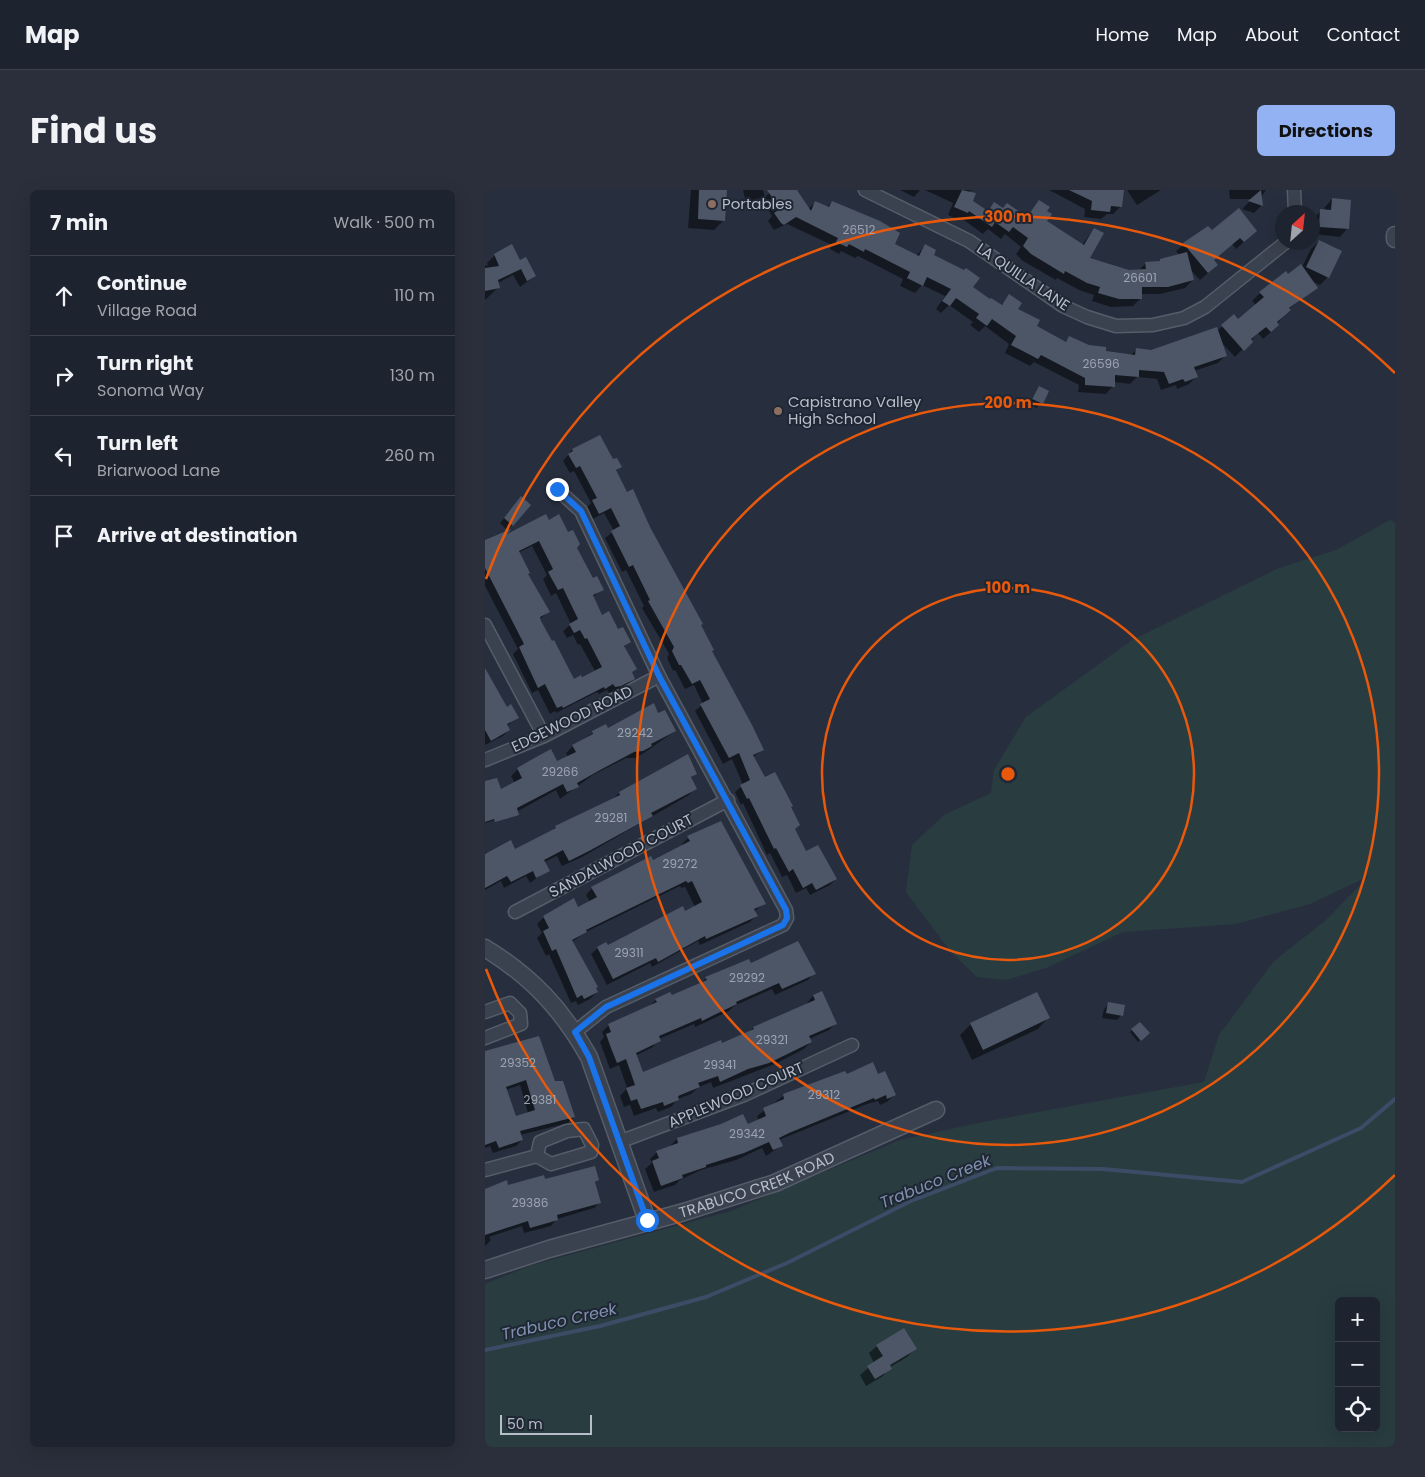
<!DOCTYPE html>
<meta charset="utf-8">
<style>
:root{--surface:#1d232f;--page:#2a2f3b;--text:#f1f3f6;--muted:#a0a4aa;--line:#3b404b;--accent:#92b2f3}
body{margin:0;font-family:Poppins,sans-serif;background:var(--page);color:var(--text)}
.controls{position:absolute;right:15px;bottom:15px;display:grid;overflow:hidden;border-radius:8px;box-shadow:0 5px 20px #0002}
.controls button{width:45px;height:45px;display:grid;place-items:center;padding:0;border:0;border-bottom:1px solid var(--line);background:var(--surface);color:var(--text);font:25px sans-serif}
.compass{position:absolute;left:790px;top:15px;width:45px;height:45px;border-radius:50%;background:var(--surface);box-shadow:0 5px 20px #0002;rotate:27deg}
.scale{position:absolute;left:15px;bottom:12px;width:92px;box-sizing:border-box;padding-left:5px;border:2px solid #b7bdc9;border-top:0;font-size:14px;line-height:18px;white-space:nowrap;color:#b7bdc9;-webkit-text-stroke:4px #1f2734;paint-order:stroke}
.stop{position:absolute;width:15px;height:15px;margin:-11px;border:4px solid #1a73e8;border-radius:50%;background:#fff}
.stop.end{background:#1a73e8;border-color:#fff;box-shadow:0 1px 5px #0008}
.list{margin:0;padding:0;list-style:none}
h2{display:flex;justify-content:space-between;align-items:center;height:65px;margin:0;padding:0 20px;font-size:21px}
h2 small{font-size:16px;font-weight:400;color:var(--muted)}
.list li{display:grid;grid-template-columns:32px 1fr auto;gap:15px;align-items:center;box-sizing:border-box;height:80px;padding:0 20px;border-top:1px solid var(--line)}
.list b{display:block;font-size:19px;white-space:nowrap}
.list p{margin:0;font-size:16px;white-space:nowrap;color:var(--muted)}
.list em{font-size:16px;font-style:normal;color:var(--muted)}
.icon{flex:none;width:28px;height:28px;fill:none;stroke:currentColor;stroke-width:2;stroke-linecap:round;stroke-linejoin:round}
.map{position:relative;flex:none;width:910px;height:1257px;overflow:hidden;border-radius:8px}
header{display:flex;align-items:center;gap:30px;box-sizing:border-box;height:70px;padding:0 25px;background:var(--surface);border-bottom:1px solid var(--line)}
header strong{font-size:24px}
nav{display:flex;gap:28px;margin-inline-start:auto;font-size:18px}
.intro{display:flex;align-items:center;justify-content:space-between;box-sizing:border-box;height:120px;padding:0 30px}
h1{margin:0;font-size:35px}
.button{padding:12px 22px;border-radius:8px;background:var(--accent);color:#111;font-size:18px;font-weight:700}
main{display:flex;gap:30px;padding:0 30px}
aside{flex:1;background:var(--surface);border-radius:8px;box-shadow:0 5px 20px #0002}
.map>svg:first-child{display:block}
.green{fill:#293c40;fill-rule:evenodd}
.shadow{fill:#0007;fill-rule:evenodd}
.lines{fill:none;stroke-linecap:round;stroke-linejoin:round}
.stream{stroke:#3d4c66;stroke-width:4}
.building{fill:#4d5667;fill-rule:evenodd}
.minor-casing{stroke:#555d69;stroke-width:15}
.tertiary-casing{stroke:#555d69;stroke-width:19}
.minor{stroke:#3b424f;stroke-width:12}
.tertiary{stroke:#3b424f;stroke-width:16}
.route{stroke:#1a73e8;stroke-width:6}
.ring{fill:none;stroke:#e8590c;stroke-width:2.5}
.education-dot{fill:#8d6e63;stroke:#1f2734;stroke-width:2}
.labels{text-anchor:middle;stroke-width:4;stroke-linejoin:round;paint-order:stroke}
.number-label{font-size:12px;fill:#9ca3b0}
.poi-label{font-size:15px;fill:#b7bdc9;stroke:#1f2734;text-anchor:start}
.street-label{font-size:15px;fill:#b7bdc9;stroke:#1f2734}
.water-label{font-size:16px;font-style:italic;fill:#8091af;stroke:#1f2734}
.centre{fill:#e8590c;stroke:#1f2734;stroke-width:2.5}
.ring-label{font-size:15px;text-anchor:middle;font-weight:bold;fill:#e8590c;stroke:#1f2734;stroke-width:4;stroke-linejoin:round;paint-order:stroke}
</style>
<header>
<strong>Map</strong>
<nav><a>Home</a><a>Map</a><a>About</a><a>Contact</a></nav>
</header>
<div class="intro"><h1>Find us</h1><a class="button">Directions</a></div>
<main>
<aside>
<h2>7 min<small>Walk · 500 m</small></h2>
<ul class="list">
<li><svg class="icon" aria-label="ahead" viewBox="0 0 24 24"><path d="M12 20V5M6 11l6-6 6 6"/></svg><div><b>Continue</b><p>Village Road</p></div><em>110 m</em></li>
<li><svg class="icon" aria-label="right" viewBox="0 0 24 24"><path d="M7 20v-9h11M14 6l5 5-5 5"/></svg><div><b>Turn right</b><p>Sonoma Way</p></div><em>130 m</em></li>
<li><svg class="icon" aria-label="left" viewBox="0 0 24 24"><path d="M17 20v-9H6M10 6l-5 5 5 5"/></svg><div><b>Turn left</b><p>Briarwood Lane</p></div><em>260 m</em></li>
<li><svg class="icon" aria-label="arrive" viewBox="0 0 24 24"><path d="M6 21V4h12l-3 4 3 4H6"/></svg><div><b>Arrive at destination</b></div></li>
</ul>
</aside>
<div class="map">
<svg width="910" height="1257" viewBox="0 0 910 1257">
<rect width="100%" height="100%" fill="#272f3f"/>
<!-- green -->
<path class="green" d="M905 330 910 333V1257H0V1094L47 1075 246 1021 415 950 493 933 719 892 734 845 789 771 840 731 884 686 825 714 751 734 638 742 561 778 521 790 492 787 466 762 421 702 427 655 459 625 506 603 509 580 541 527 647 450 794 378 851 360ZM854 1111H891V1238H854Z"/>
<!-- shadow -->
<g class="shadow">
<polygon points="206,0 241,0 239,30 229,40 203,38"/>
<polygon points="258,0 278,0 280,7 288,0 311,0 323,19 331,12 342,17 347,12 408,54 431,66 440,56 447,66 487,98 515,116 525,106 531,119 550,136 580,152 585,147 619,162 646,165 651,160 666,161 732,141 749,126 753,130 771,115 767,111 775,103 817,77 826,59 834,51 843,87 835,95 826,91 831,98 804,119 785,143 778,149 773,143 750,167 735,151 740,166 733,173 709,181 711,187 704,194 692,199 691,195 676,200 672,189 652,187 645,194 629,192 628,196 621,204 593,202 594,195 549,172 545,176 520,163 524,154 500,136 494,142 485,135 488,132 464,115 456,123 451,119 460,106 437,95 430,103 415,96 418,89 373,66 370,68 356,61 354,64 345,59 347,55 302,34 289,40 283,31 287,26 276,8 261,12"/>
<polygon points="415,0 435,0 429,7"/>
<polygon points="440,0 486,0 485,2 490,4 486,11 501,21 509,13 517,19 541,28 554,12 561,21 560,31 597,55 609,39 604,68 643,81 653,81 661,73 673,72 694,65 691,61 699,54 726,42 771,41 751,59 747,54 728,70 732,75 715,90 704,78 708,90 700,98 675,104 656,104 656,108 648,116 626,117 607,111 609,105 594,100 572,88 571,90 538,71 531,64 536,57 520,44 516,49 503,39 498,44 476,28 474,30 463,25 468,13"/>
<polygon points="564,0 637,0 635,17 628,24 622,24 616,29 599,27 600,19"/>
<polygon points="642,0 676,0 652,15"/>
<polygon points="744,0 781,0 777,6 777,15 769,23 757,19 767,9 745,9"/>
<polygon points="847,9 862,39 855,47 828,44 828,29 836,21 839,21 840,17"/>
<polygon points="27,56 35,72 50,86 35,97 28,85 13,93 13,98 0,110 0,76 3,75 2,73 10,65"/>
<polygon points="554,197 562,201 552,218 543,214"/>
<polygon points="114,246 127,271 135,277 130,282 163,338 277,560 268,567 279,589 305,618 309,639 321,663 351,689 345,695 325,705 321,698 311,703 302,685 297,687 285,663 282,665 258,613 256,615 250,602 258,595 247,569 238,574 210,521 218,514 209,495 200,499 190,480 188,481 182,468 184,464 157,418 159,416 141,380 137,382 120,348 129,341 119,323 108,329 102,317 106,313 89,281 85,283 78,271 87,260"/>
<polygon points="36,308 27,335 22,340 15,333"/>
<path d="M63 331 91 358 108 390 117 399 107 408 117 427 144 452 139 457 150 479 146 483 149 488 142 495 128 502 124 503 122 500 114 504 112 502 71 523 70 521 65 524 53 500 47 503 28 464 33 459 0 396V351ZM47 356 62 385 58 389 66 406 71 403 86 434 78 441 82 448 88 445 93 455 95 454 110 481 89 490 54 430 63 422 42 384 33 363Z"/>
<polygon points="0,481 21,519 32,528 22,536 24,540 18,546 0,555"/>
<polygon points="173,525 190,541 159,563 150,568 141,568 108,585 75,609 71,600 24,626 0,633 0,592 15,601 30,593 26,586 33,579 71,572 83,567 81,563 88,556 120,535 122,540"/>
<polygon points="211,583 205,589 210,598 204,605 97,667 77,676 72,666 59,672 63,680 45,693 41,686 19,698 16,691 0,700 0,663 30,661 66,642 71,637 128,609 134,603"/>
<polygon points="203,648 279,713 269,722 271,726 265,732 215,755 213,751 167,777 165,773 122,795 106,764 113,758 122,756 210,717 200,697 196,698 195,696 101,742 87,752 112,802 105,809 93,815 91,811 86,813 64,764 61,766 52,748 57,743 52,734 59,727 93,718 105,712 101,705 107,698 198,656 197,654"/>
<polygon points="265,775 329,783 323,790 290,805 287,799 249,816 244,821 219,833 210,837 209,834 174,849 168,857 150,866 157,884 237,855 264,842 268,838 323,815 322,813 328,806 351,833 344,840 324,849 326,852 319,859 290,874 228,898 226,892 214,897 206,904 193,909 186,917 173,922 171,918 149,926 145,915 139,917 135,906 142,898 134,875 125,879 115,852 119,847 117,842 124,835 163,817 171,810 186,806 216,794 221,788"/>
<polygon points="552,803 563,828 553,839 487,870 475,845 485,835"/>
<polygon points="624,814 637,825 632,830 617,828 619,819"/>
<polygon points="655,833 663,843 653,852 645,842"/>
<path d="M0 863 69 893 89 927 83 933 35 945 37 950 31 956 8 963 5 956 0 958ZM35 895 43 923 30 927 21 900Z"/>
<polygon points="393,885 409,905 402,912 395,915 393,911 382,914 294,950 296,956 281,966 277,958 251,970 216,980 195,990 190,995 169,1002 160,979 167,973 165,969 172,962 185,956 192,949 237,935 262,936 274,931 272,926 298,906 340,889 361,886"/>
<polygon points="113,990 109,994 115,1012 109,1018 72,1029 66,1036 39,1043 37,1036 4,1047 6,1050 0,1056 0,1000 60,991"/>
<polygon points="392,1156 430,1159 422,1167 405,1177 398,1186 381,1196 375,1185 389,1173 384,1163"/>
</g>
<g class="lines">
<!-- stream -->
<polyline class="stream" points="0,1160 115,1136 221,1107 302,1073 426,1011 512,978 618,979 757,992 876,938 910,909"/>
</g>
<!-- building -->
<g class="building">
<polygon points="214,0 242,0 240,31 213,29"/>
<polygon points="282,0 312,0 326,21 330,11 344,17 347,11 395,31 415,43 410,54 434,66 440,54 451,60 449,65 479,80 481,78 495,88 488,97 505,109 506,108 517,115 524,104 537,113 533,119 555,130 552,136 581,152 584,146 604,155 621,157 621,161 650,165 651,158 666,160 732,137 742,166 709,177 713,187 700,192 698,189 684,194 679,182 654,180 654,187 630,185 630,197 600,195 600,188 556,165 553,169 526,155 531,146 507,129 502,136 491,128 494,124 471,108 465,116 457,111 466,99 442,87 438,96 422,88 425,82 380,59 379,62 364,54 362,57 351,52 353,48 311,27 299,35 296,33 289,23 295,19"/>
<polygon points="477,0 491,3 488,11 503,21 509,12 518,18 522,13 542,27 554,10 565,17 562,21 567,24 562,31 599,55 609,38 619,43 605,68 644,80 661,79 660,72 675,71 675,69 702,62 709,90 683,97 657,97 657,109 634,109 613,103 615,97 602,93 580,81 579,84 546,64 538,56 543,48 528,37 524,42 510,32 507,37 484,21 483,23 469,17"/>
<polygon points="584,0 639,0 637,17 626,16 625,22 606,20 607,11"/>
<polygon points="776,0 778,16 763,11"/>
<polygon points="847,8 866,10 864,39 834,37 835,19 846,20"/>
<polygon points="754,18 772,41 759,52 755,48 729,70 733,75 723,83 698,53 723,36 727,40"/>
<polygon points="834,50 857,61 844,88 821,77"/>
<polygon points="27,54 35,70 41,67 51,86 42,91 36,79 13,90 15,98 0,101 0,78 14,76 9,64"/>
<polygon points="816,74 833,98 804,118 806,120 792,132 794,135 786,142 781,137 766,149 768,152 759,161 736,135 749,124 753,129 779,107 774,102 801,81 803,84"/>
<polygon points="554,196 564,201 558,214 547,209"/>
<polygon points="115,245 128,269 132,268 137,277 131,280 142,302 148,299 165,337 218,434 216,435 229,460 227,461 267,535 279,560 268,565 280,587 290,582 308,616 306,617 315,635 310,639 321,661 333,655 352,689 331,700 327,693 318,698 308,679 304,682 291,658 289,659 264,608 262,609 255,595 265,590 254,563 244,568 215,514 225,509 215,490 207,494 196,475 194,475 187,461 189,457 163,411 165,410 148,375 144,377 126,341 135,336 126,318 114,324 107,310 112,308 95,276 91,278 83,264 88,261 87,259"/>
<polygon points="36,306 46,315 28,336 19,328"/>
<path d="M61 324 64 330 74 324 83 342 88 340 95 354 92 358 108 388 112 386 119 400 108 405 117 425 124 421 133 439 138 437 146 452 139 456 152 479 147 482 150 489 136 496 130 497 128 494 120 499 119 497 78 518 77 516 72 518 60 494 53 498 34 457 39 454 0 378V350L26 339 22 344ZM54 351 68 379 63 382 73 400 78 398 93 429 84 434 89 443 95 440 100 449 102 448 117 477 97 487 96 485 89 489 69 450 67 451 56 431 55 427 65 422 43 384 45 383 34 361Z"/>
<polygon points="0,478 22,517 26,514 34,528 22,534 25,540 6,551 0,540"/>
<polygon points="169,513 173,523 180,520 191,541 166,554 167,556 158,561 149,562 117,579 92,593 94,597 82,602 78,594 32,618 34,625 10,632 9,629 0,632 0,591 12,588 16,599 37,588 32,578 53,566 66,559 72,571 91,562 87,555 108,544 107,541 121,534 123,538"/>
<polygon points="203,564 212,584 206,587 212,599 166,623 168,626 104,661 84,671 78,660 59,670 65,681 51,688 48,681 26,692 22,686 0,698 0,664 26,650 30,659 71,638 70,636 135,605 134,602"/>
<polygon points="236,631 281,714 269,719 273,726 221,749 220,746 173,772 171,768 128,789 112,757 121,752 123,755 198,716 200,721 217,712 207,691 203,693 201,691 101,740 102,742 87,750 113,797 111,798 113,802 99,809 97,805 92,808 71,759 67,761 58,741 64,738 58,726 89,708 93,717 112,707 106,697 166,666 168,670 205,651 202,646"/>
<polygon points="313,751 331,784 297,799 294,793 251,812 252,814 227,826 217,831 216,828 174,846 176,851 151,863 158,882 236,850 237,853 269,839 268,837 330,810 328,805 337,801 352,834 324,846 327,852 284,873 263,879 235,892 233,886 213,893 215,897 193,906 194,910 179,916 178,912 156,919 152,909 146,911 141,898 150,895 141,869 132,873 126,858 121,844 126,842 123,834 172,812 170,809 185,802 187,805 222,790 220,787 235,781 264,769 266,773"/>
<polygon points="552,802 565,828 498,860 485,833"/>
<polygon points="623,812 640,815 638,826 621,823"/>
<polygon points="655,832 665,843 656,851 646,839"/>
<path d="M54 846 70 891H78L90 927 35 941 38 950 14 958 11 951 0 955V861ZM41 890 50 920 31 926 21 897Z"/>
<polygon points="388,872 393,884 400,881 411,905 402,909 401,905 390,910 389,908 304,943 294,948 298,956 288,960 284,952 259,963 221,975 221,977 197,985 198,988 176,996 167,971 174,968 171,961 193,953 192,948 236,934 258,924 263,934 281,926 278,918 299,909 298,904 360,881 362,884"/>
<polygon points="110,976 114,990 110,992 116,1013 72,1025 73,1030 45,1038 43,1031 0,1045 0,999 22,990 23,995 59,985 60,989"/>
<polygon points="419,1138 432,1159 405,1175 407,1179 390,1189 382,1176 398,1166 391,1155"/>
</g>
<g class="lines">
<defs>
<g id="minor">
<polyline points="380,0 484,51 578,116 602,127 631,136 668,135 699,128 720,117 801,52"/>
<polyline points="809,0 810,22"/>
<polyline points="72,299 96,321 174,486 301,720 302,728 298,735 121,817 90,842"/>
<polyline points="0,435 59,546"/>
<polyline points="0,570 59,546 174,486"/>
<polyline points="30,722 243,610"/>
<polyline points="0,822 25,813 35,823 36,834 0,848"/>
<polyline points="134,952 259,905 367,855"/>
<polyline points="0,980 52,966 66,974 106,962 107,955 99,939 82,941 55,952 52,966"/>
</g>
<g id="tertiary">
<polyline points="910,45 910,49"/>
<path d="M0 758C47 787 77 819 104 867L162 1030"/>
<path id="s1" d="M0 1080 64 1059 199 1022 290 993 451 920"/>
</g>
</defs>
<!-- minor casing -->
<use href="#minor" class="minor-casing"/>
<!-- tertiary casing -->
<use href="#tertiary" class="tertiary-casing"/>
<!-- minor -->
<use href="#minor" class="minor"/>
<!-- tertiary -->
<use href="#tertiary" class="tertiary"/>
</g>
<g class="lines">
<!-- route -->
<polyline class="route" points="72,299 96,321 174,486 301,720 302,728 298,735 121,817 90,842 104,867 162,1030"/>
</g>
<!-- distance rings -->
<g class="ring">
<circle cx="523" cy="584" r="186"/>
<circle cx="523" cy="584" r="371"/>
<path d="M910 985A557 557 0 0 1 1 779M1 389A557 557 0 0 1 910 183"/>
</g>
<!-- markers -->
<g class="education-dot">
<circle cx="227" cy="14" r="5"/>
<circle cx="293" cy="221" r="5"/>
</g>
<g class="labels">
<!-- number labels -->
<g class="number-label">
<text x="374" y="44">26512</text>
<text x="655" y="92">26601</text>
<text x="616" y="178">26596</text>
<text x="150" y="547">29242</text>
<text x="75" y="586">29266</text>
<text x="126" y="632">29281</text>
<text x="195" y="678">29272</text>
<text x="144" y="767">29311</text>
<text x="262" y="792">29292</text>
<text x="287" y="854">29321</text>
<text x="33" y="877">29352</text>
<text x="235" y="879">29341</text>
<text x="339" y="909">29312</text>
<text x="55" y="914">29381</text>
<text x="262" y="948">29342</text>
<text x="45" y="1017">29386</text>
</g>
<!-- poi labels -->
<g class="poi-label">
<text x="237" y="19">Portables</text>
<text x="303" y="217">Capistrano Valley<tspan x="303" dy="17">High School</tspan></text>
</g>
<!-- street labels -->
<g class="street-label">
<text transform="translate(538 87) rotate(34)" y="5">LA QUILLA LANE</text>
<text transform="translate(87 529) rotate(-26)" y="5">EDGEWOOD ROAD</text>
<text transform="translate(136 666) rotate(-28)" y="5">SANDALWOOD COURT</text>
<text transform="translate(251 905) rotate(-23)" y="5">APPLEWOOD COURT</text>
<text dy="5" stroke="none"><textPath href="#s1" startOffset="285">TRABUCO CREEK ROAD</textPath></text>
</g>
<!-- water labels -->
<g class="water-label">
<text transform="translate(450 991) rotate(-22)" y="6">Trabuco Creek</text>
<text transform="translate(74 1131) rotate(-13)" y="6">Trabuco Creek</text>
</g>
</g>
<circle cx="523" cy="584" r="8" class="centre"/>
<g class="ring-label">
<text x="523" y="32">300 m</text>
<text x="523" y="218">200 m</text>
<text x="523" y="403">100 m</text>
</g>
</svg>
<div class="controls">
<button>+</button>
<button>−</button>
<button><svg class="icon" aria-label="locate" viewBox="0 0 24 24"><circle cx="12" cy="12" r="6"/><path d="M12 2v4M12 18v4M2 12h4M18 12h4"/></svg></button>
</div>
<svg class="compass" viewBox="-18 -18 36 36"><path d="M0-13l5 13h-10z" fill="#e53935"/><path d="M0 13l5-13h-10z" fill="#a0a4aa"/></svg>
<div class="scale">50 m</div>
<div class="stop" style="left:162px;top:1030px"></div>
<div class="stop end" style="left:72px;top:299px"></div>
</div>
</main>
